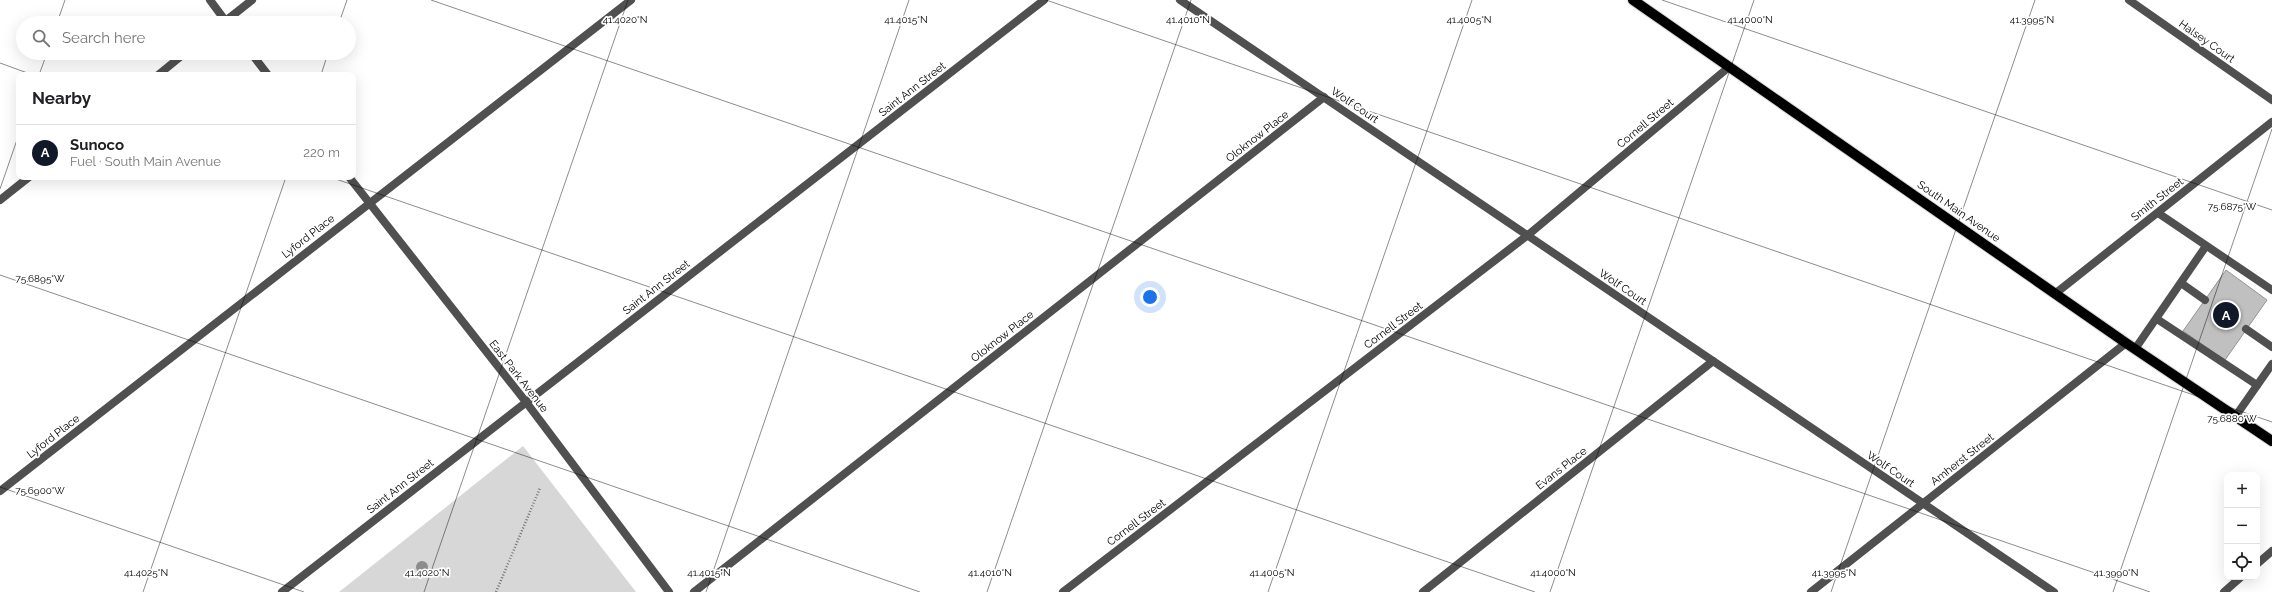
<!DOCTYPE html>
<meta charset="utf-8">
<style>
:root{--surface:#fff;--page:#f6f6f6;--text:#202124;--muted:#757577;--line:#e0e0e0;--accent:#111827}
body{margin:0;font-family:Raleway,sans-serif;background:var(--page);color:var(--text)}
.controls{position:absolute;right:12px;bottom:12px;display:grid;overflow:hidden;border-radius:8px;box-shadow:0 4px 16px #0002}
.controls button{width:36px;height:36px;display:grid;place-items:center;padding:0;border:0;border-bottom:1px solid var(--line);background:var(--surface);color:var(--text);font:20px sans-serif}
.you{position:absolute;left:1150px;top:297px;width:14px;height:14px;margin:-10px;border:3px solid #fff;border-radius:50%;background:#1a73e8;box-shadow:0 0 0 6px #1a73e833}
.badge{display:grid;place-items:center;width:26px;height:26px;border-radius:50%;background:var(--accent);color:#fff;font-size:13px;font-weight:700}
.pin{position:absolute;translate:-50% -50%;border:2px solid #fff;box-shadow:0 1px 4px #0006}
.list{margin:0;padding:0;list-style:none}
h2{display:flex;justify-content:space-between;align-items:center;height:52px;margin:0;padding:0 16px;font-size:17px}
h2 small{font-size:13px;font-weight:400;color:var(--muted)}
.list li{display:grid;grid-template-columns:26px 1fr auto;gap:12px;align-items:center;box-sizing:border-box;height:56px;padding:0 16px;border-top:1px solid var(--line)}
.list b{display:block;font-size:15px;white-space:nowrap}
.list p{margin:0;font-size:13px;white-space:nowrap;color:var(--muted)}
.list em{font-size:13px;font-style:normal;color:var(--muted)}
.icon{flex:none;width:22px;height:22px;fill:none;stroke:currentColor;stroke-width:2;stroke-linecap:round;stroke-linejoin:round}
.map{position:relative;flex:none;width:2272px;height:592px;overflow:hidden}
.search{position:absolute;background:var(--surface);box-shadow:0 4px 16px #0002;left:16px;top:16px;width:340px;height:44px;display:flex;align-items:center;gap:10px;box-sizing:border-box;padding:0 14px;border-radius:22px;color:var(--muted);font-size:15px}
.panel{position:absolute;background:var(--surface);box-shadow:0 4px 16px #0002;left:16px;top:72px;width:340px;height:108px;border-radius:8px}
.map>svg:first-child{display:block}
.green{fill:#d7d7d7}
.building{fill:#c0c0c0;stroke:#949494}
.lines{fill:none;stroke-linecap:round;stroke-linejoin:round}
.primary-casing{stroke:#dbdbdb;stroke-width:12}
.path{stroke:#727272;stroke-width:2.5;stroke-dasharray:1 2;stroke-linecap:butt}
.service{stroke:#505050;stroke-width:8}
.minor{stroke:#505050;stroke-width:8}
.primary{stroke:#000;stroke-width:10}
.tree{fill:#8c8c8c}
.ticks{fill:none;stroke:#000;stroke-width:1;stroke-opacity:0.45}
.labels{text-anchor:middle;stroke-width:3.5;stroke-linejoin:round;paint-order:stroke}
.street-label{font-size:11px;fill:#000;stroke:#fff}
.ticks-label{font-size:10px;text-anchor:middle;fill:#000;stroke:#fff;stroke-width:3.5;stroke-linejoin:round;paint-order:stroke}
</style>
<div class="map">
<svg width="2272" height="592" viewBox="0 0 2272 592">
<rect width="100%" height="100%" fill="#fff"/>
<!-- green -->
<polygon class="green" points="523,446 636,592 339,592"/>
<!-- building -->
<polygon class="building" points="2226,270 2267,300 2225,360 2183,331"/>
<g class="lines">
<defs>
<polyline id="primary" points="1633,0 2126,343 2272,441"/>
</defs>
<!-- primary casing -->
<use href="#primary" class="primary-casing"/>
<!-- path -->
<polyline class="path" points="496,592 540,488"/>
<!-- service -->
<g class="service">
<polyline points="1180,0 2054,592"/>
<polyline points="2129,0 2272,100"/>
<polyline points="2158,213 2272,290"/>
<polyline points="2181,283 2205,300"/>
<polyline points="2157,319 2257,385"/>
<polyline points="2246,329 2272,347"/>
<polyline points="2135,349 2206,246"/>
<polyline points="2235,417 2272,364"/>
<polyline points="0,491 631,0"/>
<polyline points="694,592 1324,97"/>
<polyline points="1423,592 1713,361"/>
</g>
<!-- minor -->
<g class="minor">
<polyline points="210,0 227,23"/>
<polyline points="223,23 252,0"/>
<polyline points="251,53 268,75"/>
<polyline points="158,75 185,53"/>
<polyline points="349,177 526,402 669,592"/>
<polyline points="0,200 29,177"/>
<polyline points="2056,293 2272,122"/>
<polyline points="2257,564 2272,551"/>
<polyline points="282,592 1044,0"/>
<polyline points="1063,592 1528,235 1729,67"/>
<polyline points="1811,592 2126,343"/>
<polyline points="2224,592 2241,577"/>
</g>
<!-- primary -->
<use href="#primary" class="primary"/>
</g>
<!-- trees -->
<circle class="tree" cx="422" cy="567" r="6"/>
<!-- ticks -->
<path class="ticks" d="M431 0 2150 592M1046 0 2272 422M1662 0 2272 210M57 23 65 0M339 23 347 0M0 63 33 75M39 75 47 53M321 75 328 53M330 177 1535 592M0 189 19 134M0 275 920 592M0 487 304 592M143 592 286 177M424 592 628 0M706 592 909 0M987 592 1191 0M1268 592 1472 0M1550 592 1754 0M1831 592 2035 0M2113 592 2272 129"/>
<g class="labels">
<!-- street labels -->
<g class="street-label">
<text transform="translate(2207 41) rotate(35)" y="4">Halsey Court</text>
<text transform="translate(912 89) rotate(-38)" y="4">Saint Ann Street</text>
<text transform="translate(1355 105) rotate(34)" y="4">Wolf Court</text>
<text transform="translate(1645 123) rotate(-40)" y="4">Cornell Street</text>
<text transform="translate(1257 136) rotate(-38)" y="4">Oloknow Place</text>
<text transform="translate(2157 199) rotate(-38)" y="4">Smith Street</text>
<text transform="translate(1959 211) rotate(35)" y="4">South Main Avenue</text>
<text transform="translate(308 236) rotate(-38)" y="4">Lyford Place</text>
<text transform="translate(656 287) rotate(-38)" y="4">Saint Ann Street</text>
<text transform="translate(1623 287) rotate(34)" y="4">Wolf Court</text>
<text transform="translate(1393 325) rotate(-37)" y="4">Cornell Street</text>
<text transform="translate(1002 336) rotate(-38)" y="4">Oloknow Place</text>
<text transform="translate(519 376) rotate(52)" y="4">East Park Avenue</text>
<text transform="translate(53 436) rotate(-38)" y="4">Lyford Place</text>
<text transform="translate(1962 459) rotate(-38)" y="4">Amherst Street</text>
<text transform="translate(1561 468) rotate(-38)" y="4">Evans Place</text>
<text transform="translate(1891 469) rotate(34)" y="4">Wolf Court</text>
<text transform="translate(400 486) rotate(-38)" y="4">Saint Ann Street</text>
<text transform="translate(1136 522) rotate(-37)" y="4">Cornell Street</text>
</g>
</g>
<g class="ticks-label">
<text x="625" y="23">41.4020°N</text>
<text x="906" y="23">41.4015°N</text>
<text x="1188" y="23">41.4010°N</text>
<text x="1469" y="23">41.4005°N</text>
<text x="1750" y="23">41.4000°N</text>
<text x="2032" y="23">41.3995°N</text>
<text x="2232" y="210">75.6875°W</text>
<text x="40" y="282">75.6895°W</text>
<text x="2232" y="422">75.6880°W</text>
<text x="40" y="494">75.6900°W</text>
<text x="146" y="576">41.4025°N</text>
<text x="427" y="576">41.4020°N</text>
<text x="709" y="576">41.4015°N</text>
<text x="990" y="576">41.4010°N</text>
<text x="1272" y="576">41.4005°N</text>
<text x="1553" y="576">41.4000°N</text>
<text x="1834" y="576">41.3995°N</text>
<text x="2116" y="576">41.3990°N</text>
</g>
</svg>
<div class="controls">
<button>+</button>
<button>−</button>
<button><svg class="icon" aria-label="locate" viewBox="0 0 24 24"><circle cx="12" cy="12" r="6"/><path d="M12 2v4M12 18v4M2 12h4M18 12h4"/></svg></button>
</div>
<div class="you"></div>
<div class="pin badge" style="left:2226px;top:315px">A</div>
<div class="search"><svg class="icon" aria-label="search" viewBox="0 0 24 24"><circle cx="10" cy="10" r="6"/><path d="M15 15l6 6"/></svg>Search here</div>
<section class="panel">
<h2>Nearby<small></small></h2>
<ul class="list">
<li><span class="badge">A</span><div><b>Sunoco</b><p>Fuel · South Main Avenue</p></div><em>220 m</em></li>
</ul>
</section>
</div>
